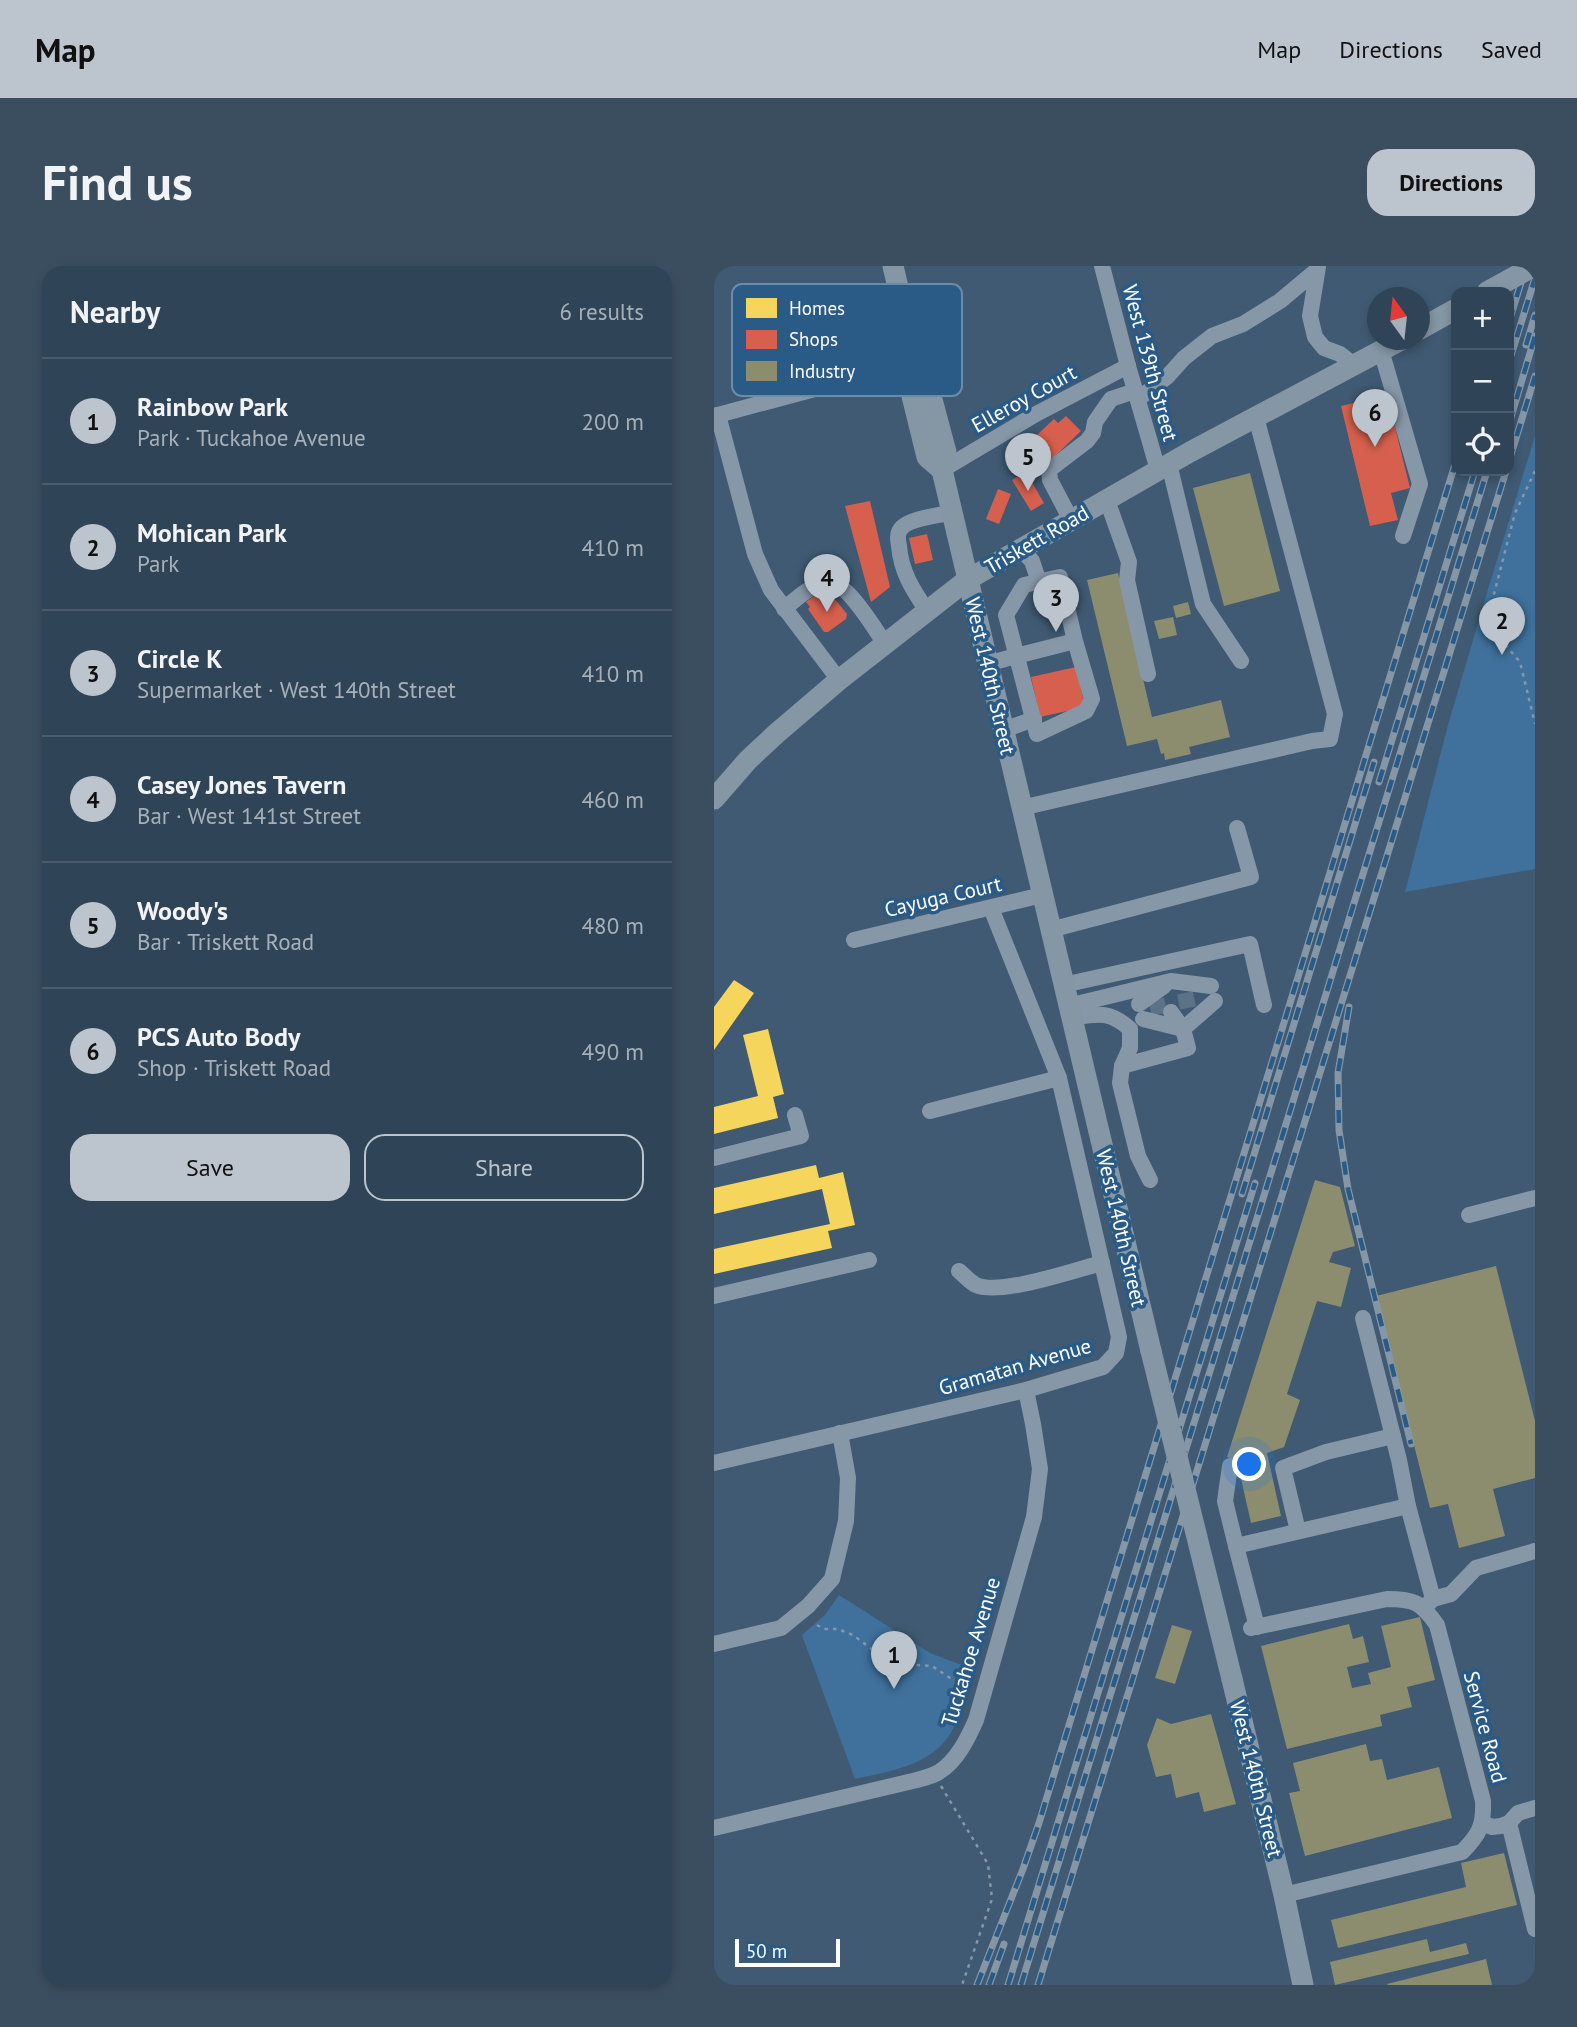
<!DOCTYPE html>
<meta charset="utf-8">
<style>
:root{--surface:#2f4456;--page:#3b4e60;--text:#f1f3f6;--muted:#a7b0b9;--line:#4a5c6c;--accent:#bcc5ce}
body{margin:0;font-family:"PT Sans",sans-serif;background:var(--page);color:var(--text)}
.controls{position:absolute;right:21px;top:21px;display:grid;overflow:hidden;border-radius:14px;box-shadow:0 4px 10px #0003}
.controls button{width:63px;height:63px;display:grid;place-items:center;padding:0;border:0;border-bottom:2px solid var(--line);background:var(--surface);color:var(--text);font:35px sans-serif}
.compass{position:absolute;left:653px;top:21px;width:63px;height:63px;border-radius:50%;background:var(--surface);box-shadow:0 4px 10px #0003;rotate:345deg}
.scale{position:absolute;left:21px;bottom:18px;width:105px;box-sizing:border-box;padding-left:7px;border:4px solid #fff;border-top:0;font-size:19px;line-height:24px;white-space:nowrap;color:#fff;-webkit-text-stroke:5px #2a5b87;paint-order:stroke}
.you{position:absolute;left:536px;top:1199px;width:24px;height:24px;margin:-18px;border:5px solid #fff;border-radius:50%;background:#1a73e8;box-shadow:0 0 0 10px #1a73e833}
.badge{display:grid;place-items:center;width:46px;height:46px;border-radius:50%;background:var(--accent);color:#111;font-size:23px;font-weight:700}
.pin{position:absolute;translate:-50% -58px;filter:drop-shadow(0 2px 4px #0008)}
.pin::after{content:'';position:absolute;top:37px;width:24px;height:21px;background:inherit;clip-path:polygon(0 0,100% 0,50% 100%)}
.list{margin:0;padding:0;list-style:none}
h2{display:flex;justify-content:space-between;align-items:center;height:91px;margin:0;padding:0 28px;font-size:30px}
h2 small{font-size:23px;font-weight:400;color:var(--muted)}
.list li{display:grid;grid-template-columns:46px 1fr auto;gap:21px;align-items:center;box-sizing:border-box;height:126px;padding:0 28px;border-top:2px solid var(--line)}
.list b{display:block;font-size:26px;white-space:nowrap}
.list p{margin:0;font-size:23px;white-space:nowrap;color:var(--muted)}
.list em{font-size:23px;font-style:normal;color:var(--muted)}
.actions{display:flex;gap:14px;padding:21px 28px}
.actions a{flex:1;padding:16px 0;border:2px solid var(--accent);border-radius:21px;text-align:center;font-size:24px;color:var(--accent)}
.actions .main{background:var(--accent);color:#111}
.icon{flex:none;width:38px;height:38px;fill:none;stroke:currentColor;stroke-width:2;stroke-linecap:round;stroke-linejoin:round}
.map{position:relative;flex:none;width:821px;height:1719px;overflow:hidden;border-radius:21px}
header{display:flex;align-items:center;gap:42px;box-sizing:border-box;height:98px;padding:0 35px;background:var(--accent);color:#111}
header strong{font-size:33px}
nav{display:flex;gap:38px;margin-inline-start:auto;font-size:24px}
.intro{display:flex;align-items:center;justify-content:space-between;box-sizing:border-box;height:168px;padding:0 42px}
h1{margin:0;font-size:49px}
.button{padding:18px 32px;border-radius:21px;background:var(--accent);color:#111;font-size:24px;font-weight:700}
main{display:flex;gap:42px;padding:0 42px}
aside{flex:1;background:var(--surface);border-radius:21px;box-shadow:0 4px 10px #0003}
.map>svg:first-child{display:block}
.green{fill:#3f719c}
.homes{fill:#f6d55c}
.shops{fill:#d6604d}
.industry{fill:#8c8c6e}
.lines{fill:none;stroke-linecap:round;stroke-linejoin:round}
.minor-tunnel{stroke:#5c7387;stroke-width:16;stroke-dasharray:16 8;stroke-linecap:butt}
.path{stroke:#8697a8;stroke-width:2.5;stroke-dasharray:3.5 5;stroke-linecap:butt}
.minor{stroke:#8697a8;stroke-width:16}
.major{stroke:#8596a5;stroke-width:21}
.rail-casing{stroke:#8596a6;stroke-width:7}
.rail{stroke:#2a5b87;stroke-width:4.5;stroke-dasharray:13;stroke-linecap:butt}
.major-bridge{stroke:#8596a5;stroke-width:21}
.labels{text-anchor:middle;stroke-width:7;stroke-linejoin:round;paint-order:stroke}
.street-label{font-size:21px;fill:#fff;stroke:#2a5b87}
.key{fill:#2a5b87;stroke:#6a8cab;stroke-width:2}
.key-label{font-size:19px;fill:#fff}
</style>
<header>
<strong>Map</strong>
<nav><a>Map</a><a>Directions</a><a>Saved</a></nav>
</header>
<div class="intro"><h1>Find us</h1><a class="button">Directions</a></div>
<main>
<aside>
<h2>Nearby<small>6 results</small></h2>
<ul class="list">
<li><span class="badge">1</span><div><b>Rainbow Park</b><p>Park · Tuckahoe Avenue</p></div><em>200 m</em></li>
<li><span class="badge">2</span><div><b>Mohican Park</b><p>Park</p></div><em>410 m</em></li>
<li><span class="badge">3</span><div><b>Circle K</b><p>Supermarket · West 140th Street</p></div><em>410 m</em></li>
<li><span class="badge">4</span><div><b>Casey Jones Tavern</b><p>Bar · West 141st Street</p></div><em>460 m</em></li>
<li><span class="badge">5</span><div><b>Woody's</b><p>Bar · Triskett Road</p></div><em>480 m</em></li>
<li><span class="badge">6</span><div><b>PCS Auto Body</b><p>Shop · Triskett Road</p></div><em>490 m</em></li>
</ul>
<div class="actions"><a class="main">Save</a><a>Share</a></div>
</aside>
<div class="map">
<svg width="821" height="1719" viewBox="0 0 821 1719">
<rect width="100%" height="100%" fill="#3f5a72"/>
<!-- green -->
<g class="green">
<polygon points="821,170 821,603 691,626 734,459 775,320"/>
<path d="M125 1329 216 1387 258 1403C253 1422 248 1443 240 1461 222 1499 178 1505 141 1513L88 1369 111 1349Z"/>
</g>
<!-- homes -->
<g class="homes">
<polygon points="20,714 40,727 0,784 0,741"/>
<polygon points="54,763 70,828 59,831 64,852 0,868 0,841 44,830 29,769"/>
<polygon points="102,899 105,912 129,906 141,959 114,965 118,982 0,1008 0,983 116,958 108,923 0,948 0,922"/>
</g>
<!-- shops -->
<g class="shops">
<polygon points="673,129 696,222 677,227 684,254 656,260 627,140"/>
<polygon points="352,150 367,165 318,212 304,187 340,153 344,157"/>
<polygon points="312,206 330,237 317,245 298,214"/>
<polygon points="284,223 297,228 285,258 272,253"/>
<polygon points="156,235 176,321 157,336 131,240"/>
<polygon points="213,268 219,294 201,298 195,272"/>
<polygon points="107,325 112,331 116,327 133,348 132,353 114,366 110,366 94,343 96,341 92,336"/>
<polygon points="362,401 371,441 326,451 317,411"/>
</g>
<!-- industry -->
<g class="industry">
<polygon points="536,207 566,325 510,340 479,222"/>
<polygon points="404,307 438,451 507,434 516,471 475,481 477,488 451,494 450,487 447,488 443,473 413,480 373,314"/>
<polygon points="474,336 477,348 462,352 459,340"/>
<polygon points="459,351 463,369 445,373 440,355"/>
<polygon points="601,914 626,921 641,980 619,986 615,996 637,1002 627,1041 603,1035 573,1128 586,1134 570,1181 553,1187 567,1250 537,1257 523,1195 513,1191"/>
<polygon points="782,1000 821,1155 821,1212 779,1223 791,1270 745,1282 734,1238 716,1242 662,1030"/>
<polygon points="706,1351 721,1414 693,1421 698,1441 666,1449 668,1460 573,1483 547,1380 635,1358 639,1373 649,1370 655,1396 633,1401 638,1422 657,1418 654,1407 677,1401 667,1360"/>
<polygon points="458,1359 478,1365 461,1418 441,1412"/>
<polygon points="497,1448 522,1538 490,1546 485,1526 462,1532 457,1508 442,1511 433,1479 443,1452 457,1458"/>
<polygon points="652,1478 656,1495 668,1493 673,1514 725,1501 738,1552 591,1590 575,1527 586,1525 579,1497"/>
<polygon points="790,1587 803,1639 624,1682 617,1654 752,1621 747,1597"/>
<polygon points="713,1673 716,1686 752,1677 755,1688 621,1719 616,1696"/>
<polygon points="772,1693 778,1719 674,1719 673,1718"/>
</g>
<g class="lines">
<!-- minor-tunnel -->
<g class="minor-tunnel">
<polyline points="471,727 474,742"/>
<polyline points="442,734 446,748"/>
</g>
<!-- path -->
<g class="path">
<polyline points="821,205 801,247 779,332 776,361 806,396 821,458"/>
<polyline points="103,1359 110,1363 124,1363 139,1369 171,1393 190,1398 218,1400 242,1416 256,1421"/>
<polyline points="227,1520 274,1598 278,1633 248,1719"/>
</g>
<!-- minor -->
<g class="minor">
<polyline points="388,0 414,100 444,204"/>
<polyline points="604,1 596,50 601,71 610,82 626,88 640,99"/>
<polyline points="667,84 706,218 689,270"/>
<polyline points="424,133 453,111 470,92 498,70 529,58 566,35 603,4"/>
<polyline points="4,149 41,288 57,324 125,414"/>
<polyline points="0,150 201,96"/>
<polyline points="455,198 489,338 527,395"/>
<polyline points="228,204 322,148 414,100"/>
<polyline points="393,234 415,296 413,314 434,408"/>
<polyline points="357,254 336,214 335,204 373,175 379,167 381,156 397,133 421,125"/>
<polyline points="307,283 318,295 325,316"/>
<path d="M70 343C82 333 97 319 112 316 131 312 161 363 171 378"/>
<path d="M213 345C199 324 187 306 185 280 184 275 183 268 186 264 192 253 225 249 237 247"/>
<polyline points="273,398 302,390 361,375 346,311 310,319 292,349 323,468 372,445 378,433 361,375"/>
<polyline points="289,464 320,453"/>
<polyline points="307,542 598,475 616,473 621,448 542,151"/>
<polyline points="336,664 537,611 523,562"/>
<polyline points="140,674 328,629"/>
<polyline points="349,719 536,678 550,739"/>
<polyline points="425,738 450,720"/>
<polyline points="354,740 457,715 497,720"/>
<path d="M357 752C383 748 395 744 416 763V782L408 800 406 817 424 890 436 914"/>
<polyline points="429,753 469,763"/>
<polyline points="469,763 501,735"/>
<polyline points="408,800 474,782 469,763 457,746"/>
<polyline points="216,845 345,812"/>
<polyline points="0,892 87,870 81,849"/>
<polyline points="755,949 821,932"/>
<path d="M245 1005C250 1009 256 1016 262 1019 286 1030 361 1004 388 997"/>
<polyline points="0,1030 155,994"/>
<polyline points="649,1052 685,1194 694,1240"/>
<polyline points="0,1197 312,1124 389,1101 402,1087 405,1071 345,812 277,642"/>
<polyline points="516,1200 511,1235 522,1280"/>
<polyline points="584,1265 569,1202 612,1186 679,1170"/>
<polyline points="711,1341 719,1333 737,1328 762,1302 821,1285"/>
<polyline points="543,1361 522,1280 694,1240 719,1333"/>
<path d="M537 1362 673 1333C700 1333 707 1336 723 1359L769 1535C770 1560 765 1569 748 1586L570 1629"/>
<polyline points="0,1378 67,1362 94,1340 118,1313 132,1255 134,1212 126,1167"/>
<polyline points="768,1557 778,1561 787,1560 795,1557 804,1547 821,1542"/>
<polyline points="795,1557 821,1663"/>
<path d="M0 1562 203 1514C210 1512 219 1510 225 1506 243 1495 254 1472 262 1454L320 1251 326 1203 319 1158 312 1124"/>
</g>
<!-- major -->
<g class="major">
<polyline points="179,0 205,111 216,126 232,186 228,204 437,1085"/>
<polyline points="706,63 742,43"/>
<polyline points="205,111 198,130 213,191 228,204"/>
<polyline points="0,533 34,494 63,467 125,414 253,314 476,186 687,74"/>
<polyline points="518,1413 570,1629 589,1719"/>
</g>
<defs>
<g id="rail">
<polyline points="795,56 812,0"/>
<polyline points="812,79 821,49"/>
<polyline points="795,96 821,12"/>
<polyline points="795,158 821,70"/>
<polyline points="795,195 821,110"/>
<polyline points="665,516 761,205"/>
<polyline points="635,741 624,807 625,864 634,923 697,1178"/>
<polyline points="528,928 660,496"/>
<polyline points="263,1719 309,1603 325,1557 742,195"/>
<polyline points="275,1719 290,1678"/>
<polyline points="294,1719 541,917"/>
<polyline points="307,1719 773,205"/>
<polyline points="324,1719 792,205"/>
</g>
</defs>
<!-- rail casing -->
<use href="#rail" class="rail-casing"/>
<!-- rail -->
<use href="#rail" class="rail"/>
<!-- major-bridge -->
<g class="major-bridge">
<polyline points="773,26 820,0"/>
<polyline points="437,1085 518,1413"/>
</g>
</g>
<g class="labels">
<!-- street labels -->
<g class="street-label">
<text transform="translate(436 97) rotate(75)" y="7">West 139th Street</text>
<text transform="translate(310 133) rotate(-29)" y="7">Elleroy Court</text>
<text transform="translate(323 274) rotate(-30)" y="7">Triskett Road</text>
<text transform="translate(276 410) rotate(77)" y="7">West 140th Street</text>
<text transform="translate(229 631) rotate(-13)" y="7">Cayuga Court</text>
<text transform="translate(407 962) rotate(77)" y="7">West 140th Street</text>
<text transform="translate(301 1101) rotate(-16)" y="7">Gramatan Avenue</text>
<text transform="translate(257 1386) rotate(-73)" y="7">Tuckahoe Avenue</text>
<text transform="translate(771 1461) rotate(75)" y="7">Service Road</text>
<text transform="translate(542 1513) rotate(76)" y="7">West 140th Street</text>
</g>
</g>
<!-- legend -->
<rect x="18" y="18" width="230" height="112" rx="10" class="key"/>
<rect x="32" y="32" width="31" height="20" fill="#f6d55c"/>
<rect x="32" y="64" width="31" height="19" fill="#d6604d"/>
<rect x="32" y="95" width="31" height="20" fill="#8c8c6e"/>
<g class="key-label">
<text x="75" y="49">Homes</text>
<text x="75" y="80">Shops</text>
<text x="75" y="112">Industry</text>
</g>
</svg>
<div class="controls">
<button>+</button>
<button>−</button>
<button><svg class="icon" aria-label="locate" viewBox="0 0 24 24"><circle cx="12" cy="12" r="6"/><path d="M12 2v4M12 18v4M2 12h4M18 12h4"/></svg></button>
</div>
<svg class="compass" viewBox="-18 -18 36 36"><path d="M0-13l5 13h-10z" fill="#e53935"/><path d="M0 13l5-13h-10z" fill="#a7b0b9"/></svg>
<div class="scale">50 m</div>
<div class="you"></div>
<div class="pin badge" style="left:180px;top:1423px">1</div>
<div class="pin badge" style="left:788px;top:389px">2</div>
<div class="pin badge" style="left:342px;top:366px">3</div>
<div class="pin badge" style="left:113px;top:346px">4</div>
<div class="pin badge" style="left:314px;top:225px">5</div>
<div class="pin badge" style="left:661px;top:181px">6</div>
</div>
</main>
